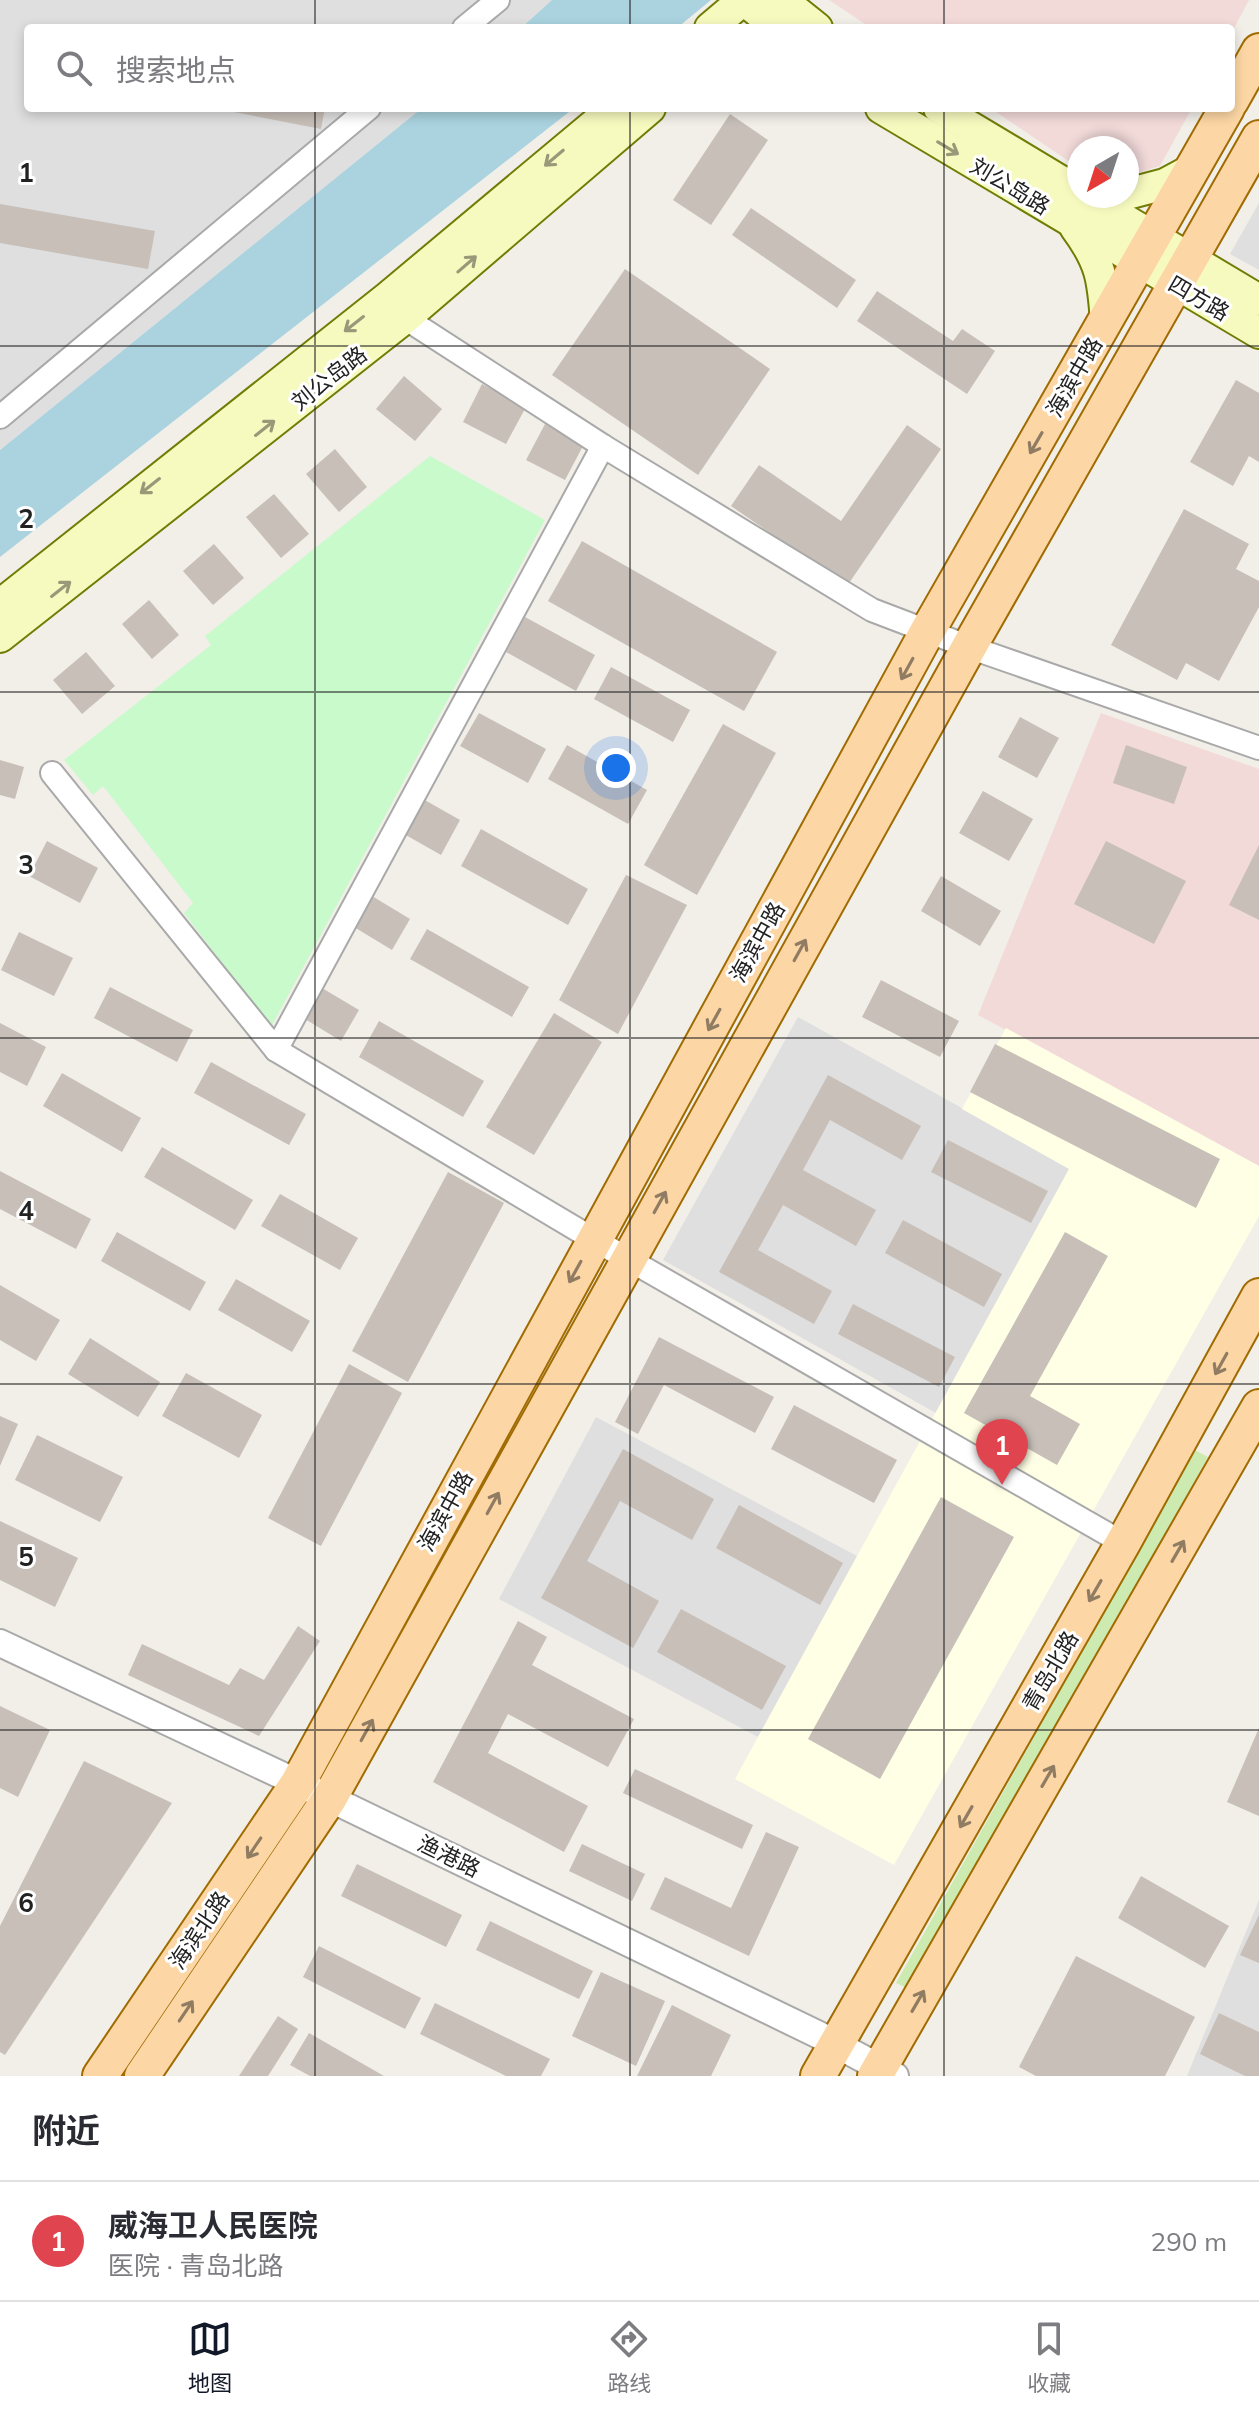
<!DOCTYPE html>
<html lang="zh">
<meta charset="utf-8">
<style>
:root{--surface:#fff;--page:#f7f7f7;--text:#2b2b33;--muted:#7c7c81;--line:#e1e1e2;--accent:#111827}
body{margin:0;font-family:Mulish,"Noto Sans SC",sans-serif;background:var(--page);color:var(--text)}
.compass{position:absolute;left:1067px;top:136px;width:72px;height:72px;border-radius:50%;background:var(--surface);box-shadow:0 4px 12px #0003;rotate:219deg}
.you{position:absolute;left:616px;top:768px;width:28px;height:28px;margin:-20px;border:6px solid #fff;border-radius:50%;background:#1a73e8;box-shadow:0 0 0 12px #1a73e833}
.badge{display:grid;place-items:center;width:52px;height:52px;border-radius:50%;background:var(--accent);color:#fff;font-size:26px;font-weight:700}
.pin{position:absolute;translate:-50% -66px;filter:drop-shadow(0 2px 4px #0008)}
.pin::after{content:'';position:absolute;top:42px;width:28px;height:24px;background:inherit;clip-path:polygon(0 0,100% 0,50% 100%)}
.list{margin:0;padding:0;list-style:none}
h2{display:flex;justify-content:space-between;align-items:center;height:104px;margin:0;padding:0 32px;font-size:34px}
h2 small{font-size:26px;font-weight:400;color:var(--muted)}
.list li{display:grid;grid-template-columns:52px 1fr auto;gap:24px;align-items:center;box-sizing:border-box;height:120px;padding:0 32px;border-top:2px solid var(--line)}
.list b{display:block;font-size:30px;white-space:nowrap}
.list p{margin:0;font-size:26px;white-space:nowrap;color:var(--muted)}
.list em{font-size:26px;font-style:normal;color:var(--muted)}
.icon{flex:none;width:44px;height:44px;fill:none;stroke:currentColor;stroke-width:2;stroke-linecap:round;stroke-linejoin:round}
.map{position:relative;flex:none;width:1259px;height:2076px;overflow:hidden}
.search{position:absolute;background:var(--surface);box-shadow:0 4px 12px #0003;left:24px;right:24px;top:24px;height:88px;display:flex;align-items:center;gap:20px;box-sizing:border-box;padding:0 28px;border-radius:8px;color:var(--muted);font-size:30px}
.sheet{height:224px;background:var(--surface)}
nav{display:flex;justify-content:space-around;align-items:center;box-sizing:border-box;height:112px;border-top:2px solid var(--line);background:var(--surface);font-size:22px;color:var(--muted)}
nav a{display:grid;justify-items:center;gap:4px}
nav .on{color:var(--accent)}
.map>svg:first-child{display:block}
.residential{fill:#e0dfdf}
.commercial{fill:#f2dad9}
.education{fill:#ffffe5}
.grass{fill:#cdebb0}
.park{fill:#c8facc}
.water{fill:#aad3df}
.building{fill:#c7bfb8}
.lines{fill:none;stroke-linecap:round;stroke-linejoin:round}
.minor-casing{stroke:#a9a9a9;stroke-width:26}
.tertiary-casing{stroke:#a9a9a9;stroke-width:30}
.secondary-casing{stroke:#707d05;stroke-width:34}
.primary-casing{stroke:#a06b00;stroke-width:38}
.minor{stroke:#fff;stroke-width:22}
.tertiary{stroke:#fff;stroke-width:26}
.secondary{stroke:#f7fabf;stroke-width:30}
.primary{stroke:#fcd6a4;stroke-width:34}
.oneway{stroke:#979978}
.oneway2{stroke:#8f7c63}
.grid{fill:none;stroke:#222;stroke-width:2;stroke-opacity:0.55}
.labels{text-anchor:middle;stroke-width:6;stroke-linejoin:round;paint-order:stroke}
.street-label{font-size:22px;fill:#222;stroke:#fff}
.grid-label{font-size:26px;text-anchor:middle;font-weight:bold;fill:#222;stroke:#fff;stroke-width:6;stroke-linejoin:round;paint-order:stroke}
</style>
<div class="map">
<svg width="1259" height="2076" viewBox="0 0 1259 2076">
<rect width="100%" height="100%" fill="#f2efe9"/>
<!-- residential -->
<g class="residential">
<polygon points="0,0 552,0 521,28 28,28 28,108 422,108 0,450"/>
<polygon points="1259,203 1259,270 1230,254"/>
<polygon points="798,1017 1070,1168 936,1413 663,1260"/>
<polygon points="596,1417 857,1556 758,1737 499,1599"/>
<polygon points="1259,1900 1259,2076 1187,2076"/>
</g>
<!-- commercial -->
<g class="commercial">
<polygon points="829,0 1249,0 1231,34 1231,28 871,28"/>
<polygon points="990,108 1192,108 1160,166 1127,176 1127,148 1079,148 1079,168"/>
<polygon points="1101,713 1259,769 1259,1166 978,1015"/>
</g>
<!-- education -->
<polygon class="education" points="1006,1028 1259,1166 1259,1216 894,1865 735,1779 1069,1169 962,1109"/>
<!-- grass -->
<polygon class="grass" points="1195,1450 1208,1457 909,1989 896,1983"/>
<!-- park -->
<polygon class="park" points="430,456 545,520 271,1027 184,913 193,903 103,786 93,795 64,760 211,645 205,636"/>
<!-- water -->
<g class="water">
<polygon points="552,0 711,0 677,28 521,28"/>
<polygon points="422,108 574,108 0,557 0,450"/>
</g>
<!-- building -->
<g class="building">
<polygon points="213,108 325,108 321,129"/>
<polygon points="730,114 768,140 711,225 673,200"/>
<polygon points="0,204 155,231 148,269 0,243"/>
<polygon points="751,208 856,280 837,308 732,235"/>
<polygon points="625,269 770,369 698,475 552,375"/>
<polygon points="877,291 953,341 962,329 995,351 967,394 857,321"/>
<polygon points="404,376 442,409 415,441 376,409"/>
<polygon points="1236,380 1259,393 1259,462 1249,456 1233,486 1190,462"/>
<polygon points="482,384 526,407 506,444 463,422"/>
<polygon points="545,424 584,444 565,480 526,460"/>
<polygon points="907,425 941,449 847,586 731,506 759,465 841,521"/>
<polygon points="335,449 367,487 339,512 306,474"/>
<polygon points="274,494 309,534 281,558 246,517"/>
<polygon points="1184,509 1249,544 1236,569 1259,581 1259,607 1219,681 1186,663 1177,680 1111,645"/>
<polygon points="582,541 777,652 744,711 548,601"/>
<polygon points="214,544 244,578 213,605 183,571"/>
<polygon points="149,600 179,635 152,659 122,624"/>
<polygon points="525,617 595,655 576,691 506,652"/>
<polygon points="86,652 115,686 82,714 53,680"/>
<polygon points="611,667 690,710 673,742 594,699"/>
<polygon points="479,713 546,749 528,783 460,746"/>
<polygon points="1020,717 1059,738 1037,778 998,757"/>
<polygon points="723,724 776,753 697,895 644,865"/>
<polygon points="567,745 647,790 628,824 548,779"/>
<polygon points="1126,745 1187,767 1174,804 1113,783"/>
<polygon points="0,760 24,767 15,799 0,795"/>
<polygon points="983,791 1033,819 1009,861 959,833"/>
<polygon points="423,799 460,820 441,855 404,834"/>
<polygon points="481,829 588,889 568,925 461,866"/>
<polygon points="47,841 98,868 80,903 29,876"/>
<polygon points="1106,841 1186,881 1154,944 1074,904"/>
<polygon points="1259,845 1259,920 1229,905"/>
<polygon points="626,875 687,905 618,1034 559,1000"/>
<polygon points="941,876 1001,911 980,946 921,911"/>
<polygon points="372,896 410,919 392,950 354,927"/>
<polygon points="427,929 529,987 512,1017 410,959"/>
<polygon points="19,932 73,958 54,996 1,970"/>
<polygon points="881,980 959,1021 940,1057 862,1017"/>
<polygon points="110,987 193,1030 177,1062 94,1018"/>
<polygon points="322,988 359,1010 341,1041 305,1019"/>
<polygon points="554,1013 602,1042 534,1155 486,1127"/>
<polygon points="379,1021 484,1081 463,1117 359,1057"/>
<polygon points="0,1023 46,1047 27,1086 0,1072"/>
<polygon points="995,1044 1220,1159 1196,1208 970,1092"/>
<polygon points="211,1062 306,1114 289,1145 194,1093"/>
<polygon points="62,1073 141,1118 122,1152 43,1106"/>
<polygon points="828,1075 921,1126 902,1160 830,1120 803,1170 876,1210 856,1246 783,1205 758,1250 832,1291 814,1324 719,1272"/>
<polygon points="948,1140 1048,1191 1031,1223 931,1172"/>
<polygon points="162,1147 253,1200 235,1230 144,1177"/>
<polygon points="0,1171 91,1219 76,1249 0,1209"/>
<polygon points="448,1172 504,1203 408,1382 352,1351"/>
<polygon points="280,1194 358,1238 340,1270 261,1226"/>
<polygon points="903,1220 1002,1274 984,1307 885,1253"/>
<polygon points="117,1232 206,1282 190,1311 101,1261"/>
<polygon points="1065,1232 1108,1256 1030,1396 1080,1424 1057,1465 964,1413"/>
<polygon points="236,1279 310,1321 292,1352 218,1310"/>
<polygon points="0,1285 60,1320 36,1361 0,1340"/>
<polygon points="853,1304 955,1357 939,1387 838,1334"/>
<polygon points="659,1337 774,1397 755,1433 664,1385 638,1434 615,1422"/>
<polygon points="90,1338 160,1382 138,1417 68,1374"/>
<polygon points="349,1364 402,1393 321,1546 268,1518"/>
<polygon points="186,1373 262,1415 239,1458 162,1416"/>
<polygon points="794,1405 897,1460 874,1503 771,1449"/>
<polygon points="0,1416 18,1424 0,1466"/>
<polygon points="37,1435 123,1477 100,1522 15,1480"/>
<polygon points="623,1449 714,1499 692,1540 620,1501 587,1561 659,1601 633,1648 541,1598"/>
<polygon points="941,1497 1014,1537 880,1779 808,1739"/>
<polygon points="739,1505 843,1563 820,1605 716,1548"/>
<polygon points="0,1521 78,1558 55,1607 0,1580"/>
<polygon points="681,1609 786,1666 762,1710 657,1652"/>
<polygon points="518,1621 547,1637 532,1665 634,1719 608,1767 508,1714 488,1753 588,1806 564,1852 433,1782"/>
<polygon points="298,1626 320,1641 259,1736 128,1675 142,1644 229,1685 240,1668 264,1680"/>
<polygon points="0,1706 50,1730 18,1797 0,1788"/>
<polygon points="1259,1728 1259,1816 1227,1802"/>
<polygon points="84,1761 172,1803 5,2055 0,2052 0,1926"/>
<polygon points="635,1769 753,1825 742,1849 623,1793"/>
<polygon points="766,1832 799,1847 749,1956 650,1909 665,1877 731,1908"/>
<polygon points="582,1844 645,1874 632,1901 569,1871"/>
<polygon points="357,1864 462,1915 446,1947 341,1896"/>
<polygon points="1141,1876 1229,1926 1205,1968 1118,1918"/>
<polygon points="1259,1915 1259,1963 1240,1955"/>
<polygon points="490,1921 593,1971 579,1999 476,1950"/>
<polygon points="319,1946 421,1998 405,2029 303,1977"/>
<polygon points="1076,1956 1195,2017 1165,2076 1036,2076 1019,2067"/>
<polygon points="601,1972 665,2001 636,2066 572,2036"/>
<polygon points="435,2003 550,2059 541,2076 506,2076 420,2034"/>
<polygon points="672,2005 731,2035 711,2076 637,2076"/>
<polygon points="1219,2013 1259,2032 1259,2076 1245,2076 1200,2054"/>
<polygon points="278,2016 298,2029 268,2076 239,2076"/>
<polygon points="309,2033 384,2076 310,2076 290,2065"/>
</g>
<g class="lines">
<defs>
<g id="minor">
<polyline points="464,28 498,0"/>
<polyline points="396,307 405,318 603,446 872,610 969,647 1259,748"/>
<polyline points="0,417 369,108"/>
<polyline points="52,773 276,1050 593,1239 1123,1543"/>
<polyline points="276,1050 603,446"/>
</g>
<polyline id="tertiary" points="0,1643 298,1783 819,2035 895,2076"/>
<g id="secondary">
<polyline points="744,0 778,28"/>
<polyline points="782,0 817,28"/>
<polyline points="710,28 743,0"/>
<polyline points="881,108 1259,333"/>
<polyline points="939,108 1079,192"/>
<polyline points="1127,194 1165,184 1193,169"/>
<polyline points="1085,196 1259,300"/>
<path d="M1075 227C1101 262 1103 279 1106 322"/>
<polyline points="0,605 388,297 614,108"/>
<polyline points="0,637 405,318 650,108"/>
</g>
<g id="primary">
<polyline points="1231,101 1259,51"/>
<polyline points="100,2076 298,1783 927,632 1227,108"/>
<polyline points="142,2076 329,1799 969,647 1259,138"/>
<polyline points="818,2076 1123,1543 1259,1296"/>
<polyline points="875,2076 1259,1407"/>
</g>
</defs>
<!-- minor casing -->
<use href="#minor" class="minor-casing"/>
<!-- tertiary casing -->
<use href="#tertiary" class="tertiary-casing"/>
<!-- secondary casing -->
<use href="#secondary" class="secondary-casing"/>
<!-- primary casing -->
<use href="#primary" class="primary-casing"/>
<!-- minor -->
<use href="#minor" class="minor"/>
<!-- tertiary -->
<use href="#tertiary" class="tertiary"/>
<!-- secondary -->
<use href="#secondary" class="secondary"/>
<!-- primary -->
<use href="#primary" class="primary"/>
</g>
<!-- one-way arrows -->
<defs><path id="oneway-shaft" d="M-6 0H5M1.5-3L5.5 0L1.5 3" fill="none" stroke-width="1.6" stroke-linecap="round" stroke-linejoin="round" transform="scale(2)"/></defs>
<g class="oneway">
<use href="#oneway-shaft" transform="translate(948 148) rotate(31)"/>
<use href="#oneway-shaft" transform="translate(554 158) rotate(140)"/>
<use href="#oneway-shaft" transform="translate(467 264) rotate(-41)"/>
<use href="#oneway-shaft" transform="translate(354 324) rotate(142)"/>
<use href="#oneway-shaft" transform="translate(265 428) rotate(-38)"/>
<use href="#oneway-shaft" transform="translate(150 486) rotate(142)"/>
<use href="#oneway-shaft" transform="translate(61 589) rotate(-38)"/>
</g>
<g class="oneway2">
<use href="#oneway-shaft" transform="translate(1036 443) rotate(120)"/>
<use href="#oneway-shaft" transform="translate(907 669) rotate(119)"/>
<use href="#oneway-shaft" transform="translate(800 950) rotate(-61)"/>
<use href="#oneway-shaft" transform="translate(714 1020) rotate(119)"/>
<use href="#oneway-shaft" transform="translate(660 1202) rotate(-61)"/>
<use href="#oneway-shaft" transform="translate(575 1272) rotate(119)"/>
<use href="#oneway-shaft" transform="translate(1221 1364) rotate(119)"/>
<use href="#oneway-shaft" transform="translate(493 1503) rotate(-61)"/>
<use href="#oneway-shaft" transform="translate(1178 1551) rotate(-60)"/>
<use href="#oneway-shaft" transform="translate(1095 1591) rotate(120)"/>
<use href="#oneway-shaft" transform="translate(367 1730) rotate(-61)"/>
<use href="#oneway-shaft" transform="translate(1048 1776) rotate(-60)"/>
<use href="#oneway-shaft" transform="translate(966 1817) rotate(120)"/>
<use href="#oneway-shaft" transform="translate(254 1848) rotate(124)"/>
<use href="#oneway-shaft" transform="translate(918 2001) rotate(-60)"/>
<use href="#oneway-shaft" transform="translate(186 2011) rotate(-56)"/>
</g>
<!-- grid -->
<path class="grid" d="M315 0V28M630 0V28M944 0V28M315 108V2076M630 108V2076M944 108V2076M0 346H1259M0 692H1259M0 1038H1259M0 1384H1259M0 1730H1259"/>
<g class="labels">
<!-- street labels -->
<g class="street-label">
<text transform="translate(1010 186) rotate(31)" y="8">刘公岛路</text>
<text transform="translate(1199 298) rotate(30)" y="8">四方路</text>
<text transform="translate(1074 377) rotate(-60)" y="8">海滨中路</text>
<text transform="translate(329 378) rotate(-38)" y="8">刘公岛路</text>
<text transform="translate(757 942) rotate(-61)" y="8">海滨中路</text>
<text transform="translate(445 1511) rotate(-61)" y="8">海滨中路</text>
<text transform="translate(1050 1671) rotate(-60)" y="8">青岛北路</text>
<text transform="translate(449 1856) rotate(26)" y="8">渔港路</text>
<text transform="translate(199 1930) rotate(-56)" y="8">海滨北路</text>
</g>
</g>
<g class="grid-label">
<text x="26" y="182">1</text>
<text x="26" y="528">2</text>
<text x="26" y="874">3</text>
<text x="26" y="1220">4</text>
<text x="26" y="1566">5</text>
<text x="26" y="1912">6</text>
</g>
</svg>
<svg class="compass" viewBox="-18 -18 36 36"><path d="M0-13l5 13h-10z" fill="#e53935"/><path d="M0 13l5-13h-10z" fill="#7c7c81"/></svg>
<div class="you"></div>
<div class="pin badge" style="left:1002px;top:1485px;background:#e0444e">1</div>
<div class="search"><svg class="icon" aria-label="search" viewBox="0 0 24 24"><circle cx="10" cy="10" r="6"/><path d="M15 15l6 6"/></svg>搜索地点</div>
</div>
<section class="sheet">
<h2>附近<small></small></h2>
<ul class="list">
<li><span class="badge" style="background:#e0444e">1</span><div><b>威海卫人民医院</b><p>医院 · 青岛北路</p></div><em>290 m</em></li>
</ul>
</section>
<nav>
<a class="on"><svg class="icon" aria-label="map" viewBox="0 0 24 24"><path d="M3 6l6-2 6 2 6-2v14l-6 2-6-2-6 2zM9 4v14M15 6v14"/></svg>地图</a>
<a><svg class="icon" aria-label="directions" viewBox="0 0 24 24"><path d="M12 3l9 9-9 9-9-9zM9 14v-3h6M13 9l2 2-2 2"/></svg>路线</a>
<a><svg class="icon" aria-label="saved" viewBox="0 0 24 24"><path d="M7 4h10v16l-5-4-5 4z"/></svg>收藏</a>
</nav>
